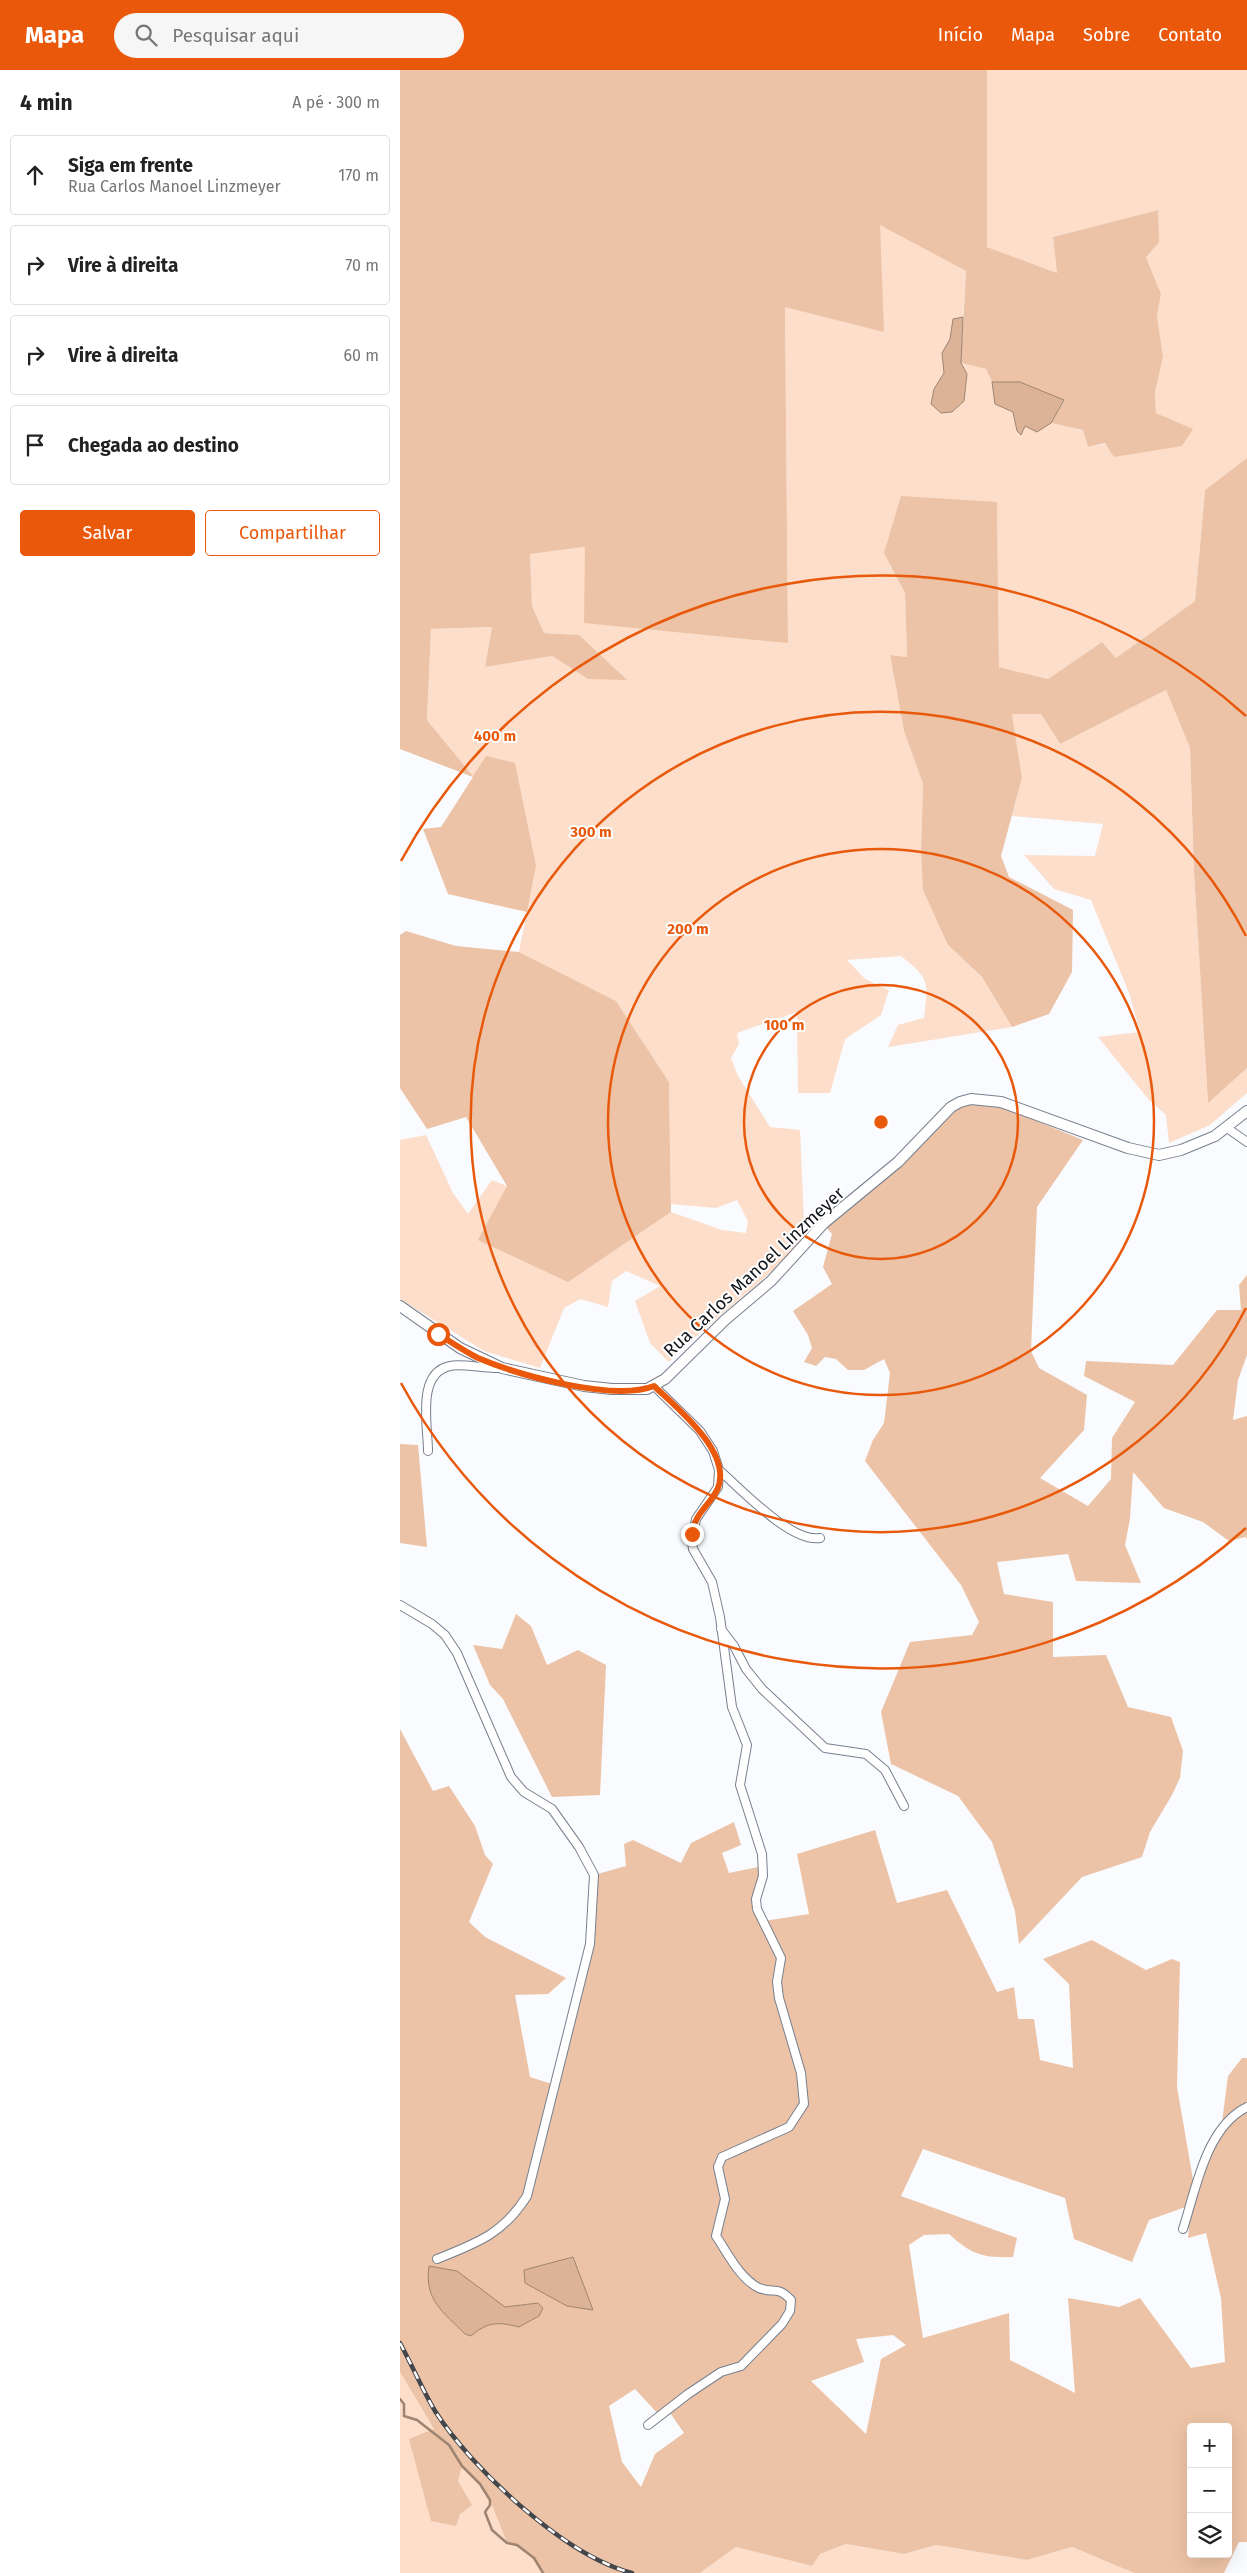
<!DOCTYPE html>
<html lang="pt">
<meta charset="utf-8">
<style>
:root{--surface:#fff;--page:#f6f6f6;--text:#222;--muted:#767676;--line:#e0e0e0;--accent:#ea580c}
body{margin:0;font-family:"Fira Sans",sans-serif;background:var(--page);color:var(--text)}
.controls{position:absolute;right:15px;bottom:15px;display:grid;overflow:hidden;border-radius:5px;box-shadow:0 5px 20px #0002}
.controls button{width:45px;height:45px;display:grid;place-items:center;padding:0;border:0;border-bottom:1px solid var(--line);background:var(--surface);color:var(--text);font:25px sans-serif}
.stop{position:absolute;width:15px;height:15px;margin:-11px;border:4px solid #ea580c;border-radius:50%;background:#fff}
.stop.end{background:#ea580c;border-color:#fff;box-shadow:0 1px 5px #0008}
.list{margin:0;padding:0;list-style:none}
h2{display:flex;justify-content:space-between;align-items:center;height:65px;margin:0;padding:0 20px;font-size:21px}
h2 small{font-size:16px;font-weight:400;color:var(--muted)}
.list li{display:grid;grid-template-columns:32px 1fr auto;gap:15px;align-items:center;box-sizing:border-box;height:80px;margin:0 10px 10px;padding:0 10px;border:1px solid var(--line);border-radius:5px}
.list b{display:block;font-size:19px;white-space:nowrap}
.list p{margin:0;font-size:16px;white-space:nowrap;color:var(--muted)}
.list em{font-size:16px;font-style:normal;color:var(--muted)}
.actions{display:flex;gap:10px;padding:15px 20px}
.actions a{flex:1;padding:11px 0;border:1px solid var(--accent);border-radius:5px;text-align:center;font-size:18px;color:var(--accent)}
.actions .main{background:var(--accent);color:#fff}
.icon{flex:none;width:28px;height:28px;fill:none;stroke:currentColor;stroke-width:2;stroke-linecap:round;stroke-linejoin:round}
.map{position:relative;flex:none;width:847px;height:2503px;overflow:hidden}
header{display:flex;align-items:center;gap:30px;box-sizing:border-box;height:70px;padding:0 25px;background:var(--accent);color:#fff}
header strong{font-size:24px}
nav{display:flex;gap:28px;margin-inline-start:auto;font-size:18px}
.search{width:350px;height:45px;background:var(--page);display:flex;align-items:center;gap:12px;box-sizing:border-box;padding:0 18px;border-radius:28px;color:var(--muted);font-size:19px}
main{display:flex}
aside{flex:1;background:var(--surface)}
.map>svg:first-child{display:block}
.green{fill:#fcdeca}
.forest{fill:#ecc3a6;fill-rule:evenodd}
.water{fill:#dcb396;stroke:#9f8471}
.lines{fill:none;stroke-linecap:round;stroke-linejoin:round}
.stream{stroke:#9f8471;stroke-width:2.5}
.street-casing{stroke:#777f8e;stroke-width:10}
.secondary-casing{stroke:#777f8e;stroke-width:12}
.street{stroke:#fff;stroke-width:8}
.secondary{stroke:#fff;stroke-width:10}
.rail-casing{stroke:#43464b;stroke-width:4.5}
.rail{stroke:#fff;stroke-width:2.5;stroke-dasharray:8;stroke-linecap:butt}
.route{stroke:#ea580c;stroke-width:6}
.ring{fill:none;stroke:#e8590c;stroke-width:2.5}
.labels{text-anchor:middle;stroke-width:4;stroke-linejoin:round;paint-order:stroke}
.street-label{font-size:18px;fill:#12151a;stroke:#fff}
.centre{fill:#e8590c;stroke:#fff;stroke-width:2.5}
.ring-label{font-size:15px;text-anchor:middle;font-weight:bold;fill:#e8590c;stroke:#fff;stroke-width:4;stroke-linejoin:round;paint-order:stroke}
</style>
<header>
<strong>Mapa</strong>
<div class="search"><svg class="icon" aria-label="search" viewBox="0 0 24 24"><circle cx="10" cy="10" r="6"/><path d="M15 15l6 6"/></svg>Pesquisar aqui</div>
<nav><a>Início</a><a>Mapa</a><a>Sobre</a><a>Contato</a></nav>
</header>
<main>
<aside>
<h2>4 min<small>A pé · 300 m</small></h2>
<ul class="list">
<li><svg class="icon" aria-label="ahead" viewBox="0 0 24 24"><path d="M12 20V5M6 11l6-6 6 6"/></svg><div><b>Siga em frente</b><p>Rua Carlos Manoel Linzmeyer</p></div><em>170 m</em></li>
<li><svg class="icon" aria-label="right" viewBox="0 0 24 24"><path d="M7 20v-9h11M14 6l5 5-5 5"/></svg><div><b>Vire à direita</b></div><em>70 m</em></li>
<li><svg class="icon" aria-label="right" viewBox="0 0 24 24"><path d="M7 20v-9h11M14 6l5 5-5 5"/></svg><div><b>Vire à direita</b></div><em>60 m</em></li>
<li><svg class="icon" aria-label="arrive" viewBox="0 0 24 24"><path d="M6 21V4h12l-3 4 3 4H6"/></svg><div><b>Chegada ao destino</b></div></li>
</ul>
<div class="actions"><a class="main">Salvar</a><a>Compartilhar</a></div>
</aside>
<div class="map">
<svg width="847" height="2503" viewBox="0 0 847 2503">
<rect width="100%" height="100%" fill="#f9fbff"/>
<!-- green -->
<g class="green">
<path d="M587 0H847V388L805 420 795 531 716 588 702 572 648 609 599 597 597 433 484 482 505 523 507 587 490 585 504 661 523 714 521 779 548 875 582 907 612 957 488 977 498 955 524 948C528 912 531 910 501 886L447 890 465 909 489 920 481 945 445 969 430 1023H398L397 942 337 963 339 974 331 988 338 1006 370 1057 400 1060 404 1152 399 1178 295 1267 269 1292 250 1273 235 1231 260 1216 226 1201 212 1211 208 1237 180 1229 164 1238 140 1298 84 1281 0 1229V1070L26 1065 53 1123 68 1144 92 1110 107 1116 167 1212 271 1142 322 1160 346 1163 348 1151 337 1130 316 1138 271 1134 269 1012 216 931 119 882 136 796 74 707 27 650 31 559 92 557 85 597 152 586 188 609 179 565 144 563 132 536 130 484 186 477 388 573 385 237 480 154 566 201 563 247 553 249 550 269 542 283 544 303 534 319 531 334 564 331 567 304 561 293 586 299 592 312 595 333 613 342 617 361 621 364 625 356 637 361 651 353 683 360 688 377 792 359 756 343 755 322 763 287 757 246 761 224 746 187 758 140 653 167 657 203 587 177Z"/>
<polygon points="766,620 790,678 794,802 808,1032 847,998 847,1023 810,1055 769,1073 766,1045 749,1030 698,967 740,962 729,923 691,830 654,819 624,785 695,786 703,754 612,746 622,708 612,644 641,644 660,674"/>
<path d="M0 2302 34 2359 57 2411 62 2396 80 2414 90 2430 107 2473C124 2477 134 2488 143 2503H0Z"/>
<polygon points="446,2474 504,2484 536,2475 627,2490 672,2477 734,2503 300,2503 336,2477 411,2496 420,2484"/>
</g>
<!-- forest -->
<g class="forest">
<polygon points="0,0 587,0 587,177 657,203 653,167 758,140 759,172 746,187 761,224 757,246 763,287 755,322 756,343 793,359 782,376 714,387 705,373 688,377 683,360 651,353 664,331 620,312 592,312 586,299 561,293 566,201 480,155 484,262 385,237 388,573 184,553 185,477 130,484 132,536 144,563 179,565 227,610 188,609 152,586 85,597 92,557 31,559 27,650 73,706 86,686 115,693 136,796 127,842 48,824 23,759 41,757 73,707 0,679"/>
<polygon points="847,388 847,998 808,1033 794,802 790,678 766,620 660,674 641,644 612,644 622,708 601,786 609,807 673,840 672,902 649,944 612,957 582,907 548,875 523,820 521,779 523,714 504,661 490,585 507,587 505,523 484,483 501,426 597,432 599,597 648,609 702,572 716,588 795,531 805,420"/>
<polygon points="6,861 56,876 119,882 216,931 269,1012 271,1142 168,1212 78,1170 107,1116 66,1047 27,1059 0,1018 0,865"/>
<polygon points="570,1032 598,1035 683,1070 637,1137 631,1281 639,1298 687,1325 684,1360 640,1408 688,1436 711,1409 712,1368 735,1332 684,1306 686,1291 773,1295 817,1240 841,1240 839,1215 847,1205 847,1285 838,1310 833,1350 847,1346 847,1470 846,1467 829,1471 803,1452 764,1438 733,1402 730,1449 725,1475 741,1513 676,1511 668,1484 597,1492 604,1524 653,1532 653,1587 706,1585 728,1637 771,1647 783,1681 780,1708 772,1725 750,1762 742,1787 682,1807 619,1874 615,1841 592,1772 558,1726 491,1694 481,1642 510,1572 572,1565 579,1552 561,1515 465,1391 473,1370 484,1353 490,1303 484,1289 464,1300 448,1300 436,1289 425,1287 416,1296 404,1292 412,1278 408,1265 393,1241 432,1214 423,1197 432,1164 425,1156 513,1084 553,1039"/>
<polygon points="0,1374 18,1375 27,1477 0,1473"/>
<polygon points="116,1544 131,1556 147,1595 178,1580 206,1595 200,1725 152,1727 103,1629 90,1615 73,1575 102,1579"/>
<path d="M0 1659 33 1721 49 1716 75 1756 85 1785 93 1794 69 1852 85 1867 166 1908 148 1924 115 1925 130 2007 155 2015 190 1874 194 1805 226 1796 224 1774 233 1770 281 1793 291 1773 334 1752 341 1775 322 1783 329 1803 363 1796 356 1829 364 1851 409 1844 397 1784 475 1760 497 1833 547 1820 597 1922 614 1917 618 1949H634L640 1990 673 1998 669 1914 643 1889 692 1870 746 1900 772 1889 780 1892 777 2017 795 2121 821 2060 828 2006 842 1988H847V2472H839L824 2503H734L672 2477 627 2490 536 2475 504 2484 446 2474 420 2484 412 2496 336 2477 300 2503H143C134 2488 124 2477 107 2473L90 2430 80 2414 62 2396 58 2411 72 2435 60 2444 56 2456 31 2451 9 2369 34 2359 0 2302ZM523 2079 665 2128 674 2169 732 2192 749 2150 791 2135 788 2168 806 2163 821 2228 825 2292 791 2298 740 2228 719 2237 668 2228 675 2323 610 2290 609 2243 523 2268 509 2175 524 2165 549 2164C572 2185 583 2188 613 2187L617 2168 501 2126ZM493 2265 506 2275 481 2289 466 2364 411 2311 464 2292 456 2269ZM235 2319 260 2346 268 2340 284 2363 255 2384 241 2417 222 2392 209 2336ZM791 2357H828V2484H791Z"/>
</g>
<!-- water -->
<g class="water">
<polygon points="563,247 561,293 567,304 564,331 552,342 541,343 531,334 534,319 544,303 542,283 550,269 553,249"/>
<polygon points="592,312 620,312 664,330 651,353 637,362 625,356 621,365 617,361 613,342 595,334"/>
<polygon points="173,2187 193,2240 167,2236 125,2213 124,2200"/>
<path d="M29 2196 57 2201 105 2237 138 2233 143 2238 139 2246 119 2257C99 2252 88 2251 71 2266L65 2264C43 2242 24 2230 29 2196Z"/>
</g>
<g class="lines">
<!-- stream -->
<polyline class="stream" points="0,2329 4,2334 4,2346 17,2350 49,2375 62,2396 80,2414 90,2430 90,2435 85,2442 92,2460 107,2473 117,2475 134,2488 143,2503"/>
<defs>
<g id="street">
<polyline points="827,1058 847,1072"/>
<path d="M28 1381C28 1356 16 1303 50 1296 61 1293 86 1299 100 1298"/>
<path d="M319 1400C341 1419 391 1473 420 1468"/>
<path d="M0 1535 32 1554 45 1565 57 1583 111 1707 124 1722 152 1739 179 1777 194 1805 190 1874 127 2126C103 2164 77 2173 37 2189"/>
<polyline points="321,1559 334,1576 346,1599 362,1619 425,1678 466,1684 485,1700 504,1736"/>
<path d="M783 2159C796 2119 806 2057 847 2037"/>
<path d="M248 2355 288 2324 321 2302 341 2296 382 2254 390 2241 391 2230C377 2215 374 2224 359 2218 340 2209 327 2182 316 2166L325 2129 318 2097 322 2087 389 2057 404 2034 401 2003 379 1928 377 1912 381 1888 357 1839 356 1829 363 1806 362 1784 340 1715 347 1675 332 1637 320 1547 312 1512 293 1479 292 1472 296 1449 318 1417 319 1400 313 1381 300 1361 254 1316"/>
</g>
<polyline id="secondary" points="0,1236 60,1278 102,1298 184,1316 212,1319 247,1319 265,1309 325,1250 371,1211 424,1153 498,1092 551,1037 560,1032 571,1029 601,1032 728,1078 759,1085 781,1080 815,1066 847,1041"/>
</defs>
<!-- street casing -->
<use href="#street" class="street-casing"/>
<!-- secondary casing -->
<use href="#secondary" class="secondary-casing"/>
<!-- street -->
<use href="#street" class="street"/>
<!-- secondary -->
<use href="#secondary" class="secondary"/>
<defs>
<path id="rail" d="M0 2273C12 2295 22 2319 35 2341 72 2399 165 2486 232 2503"/>
</defs>
<!-- rail casing -->
<use href="#rail" class="rail-casing"/>
<!-- rail -->
<use href="#rail" class="rail"/>
</g>
<g class="lines">
<!-- route -->
<path class="route" d="M38 1264C51 1272 64 1281 78 1288 118 1305 213 1332 254 1316 277 1338 332 1382 318 1418 310 1436 295 1442 292 1464"/>
</g>
<!-- distance rings -->
<g class="ring">
<circle cx="481" cy="1052" r="137"/>
<circle cx="481" cy="1052" r="273"/>
<path d="M846 1238A410 410 0 1 1 846 866"/>
<path d="M846 1458A546 546 0 0 1 1 1313M1 791A546 546 0 0 1 846 646"/>
</g>
<g class="labels">
<!-- street labels -->
<g class="street-label">
<text transform="translate(354 1202) rotate(-43)" y="6">Rua Carlos Manoel Linzmeyer</text>
</g>
</g>
<circle cx="481" cy="1052" r="8" class="centre"/>
<g class="ring-label">
<text x="95" y="671">400 m</text>
<text x="191" y="767">300 m</text>
<text x="288" y="864">200 m</text>
<text x="384" y="960">100 m</text>
</g>
</svg>
<div class="controls">
<button>+</button>
<button>−</button>
<button><svg class="icon" aria-label="layers" viewBox="0 0 24 24"><path d="M12 4l9 5-9 5-9-5zM3 14l9 5 9-5"/></svg></button>
</div>
<div class="stop" style="left:38px;top:1264px"></div>
<div class="stop end" style="left:292px;top:1464px"></div>
</div>
</main>
